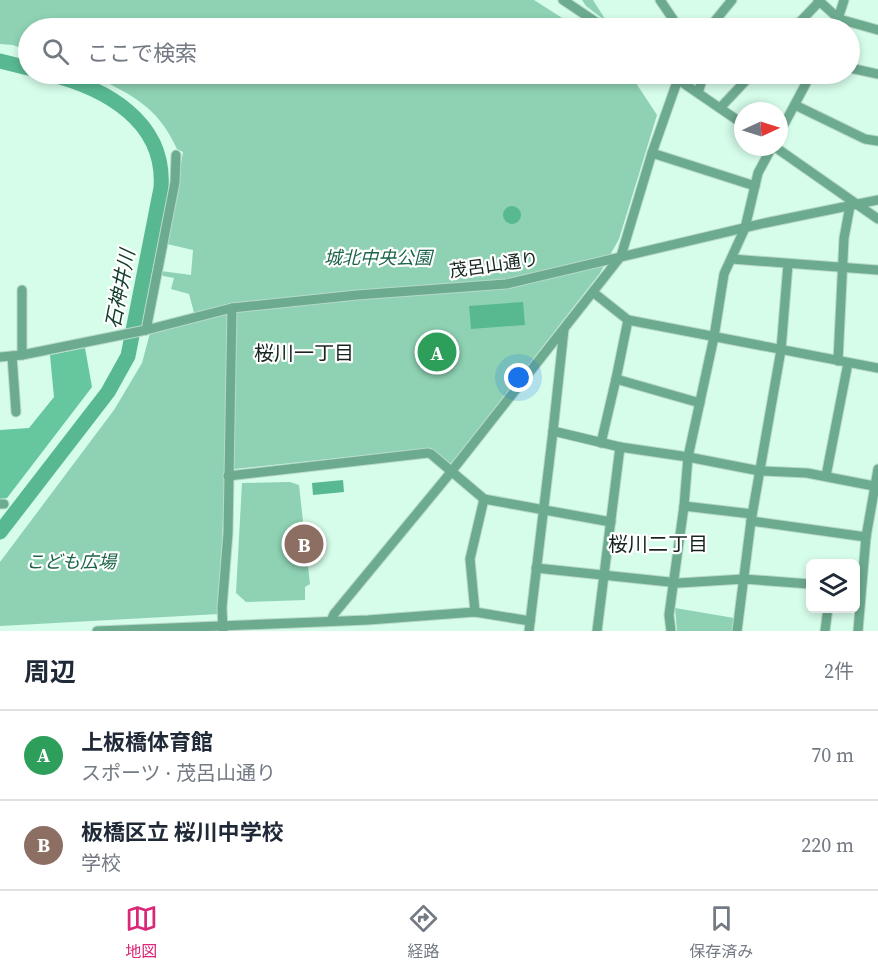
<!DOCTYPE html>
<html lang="ja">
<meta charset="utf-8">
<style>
:root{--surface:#fff;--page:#f6f6f7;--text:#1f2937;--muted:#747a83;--line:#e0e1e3;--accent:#db2777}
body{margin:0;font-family:"Source Serif 4","Noto Sans JP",serif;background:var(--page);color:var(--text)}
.controls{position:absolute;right:18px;bottom:18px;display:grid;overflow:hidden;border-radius:9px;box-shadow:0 3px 9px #0003}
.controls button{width:54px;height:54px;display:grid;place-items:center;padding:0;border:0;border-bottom:2px solid var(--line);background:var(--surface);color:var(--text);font:30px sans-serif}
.compass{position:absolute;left:734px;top:102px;width:54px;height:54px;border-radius:50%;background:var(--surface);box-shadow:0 3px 9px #0003;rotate:86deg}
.you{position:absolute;left:519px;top:378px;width:21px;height:21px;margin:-15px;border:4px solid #fff;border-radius:50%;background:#1a73e8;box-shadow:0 0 0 9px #1a73e833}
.badge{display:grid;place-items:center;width:39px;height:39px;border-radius:50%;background:var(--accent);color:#fff;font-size:20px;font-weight:700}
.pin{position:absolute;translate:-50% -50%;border:3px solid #fff;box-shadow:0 2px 6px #0006}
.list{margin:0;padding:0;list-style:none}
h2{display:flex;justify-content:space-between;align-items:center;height:78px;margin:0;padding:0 24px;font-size:26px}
h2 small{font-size:20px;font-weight:400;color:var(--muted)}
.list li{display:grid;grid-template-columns:39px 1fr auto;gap:18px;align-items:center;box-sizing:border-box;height:90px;padding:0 24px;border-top:2px solid var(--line)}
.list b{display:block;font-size:22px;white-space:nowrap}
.list p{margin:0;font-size:20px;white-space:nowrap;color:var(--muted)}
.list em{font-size:20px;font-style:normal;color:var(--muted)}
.icon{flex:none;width:33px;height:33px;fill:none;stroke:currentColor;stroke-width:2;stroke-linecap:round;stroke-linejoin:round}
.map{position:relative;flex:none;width:878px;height:631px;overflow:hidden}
.search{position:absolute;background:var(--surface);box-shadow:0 3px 9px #0003;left:18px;right:18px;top:18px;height:66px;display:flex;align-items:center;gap:15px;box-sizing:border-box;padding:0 21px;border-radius:33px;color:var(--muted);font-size:22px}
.sheet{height:258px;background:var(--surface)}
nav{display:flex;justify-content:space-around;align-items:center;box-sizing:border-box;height:84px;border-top:2px solid var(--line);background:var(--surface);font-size:16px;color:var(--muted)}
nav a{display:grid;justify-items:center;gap:3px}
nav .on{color:var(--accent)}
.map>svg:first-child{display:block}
.green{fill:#8ed2b3}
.forest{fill:#66c69e}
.water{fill:#58b991}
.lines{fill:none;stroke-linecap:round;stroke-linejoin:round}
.river{stroke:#58b991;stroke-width:15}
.minor-casing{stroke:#b7d9c9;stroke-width:11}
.minor{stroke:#6dab8f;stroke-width:9}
.labels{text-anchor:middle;stroke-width:4.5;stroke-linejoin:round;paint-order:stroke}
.park-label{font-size:18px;font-style:italic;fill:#1c644a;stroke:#fff}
.street-label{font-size:18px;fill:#16241e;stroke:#fff}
.water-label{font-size:20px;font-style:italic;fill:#113c2b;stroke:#fff}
.neighbourhood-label{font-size:20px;fill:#16241e;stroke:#fff}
</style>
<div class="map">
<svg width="878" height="631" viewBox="0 0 878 631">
<rect width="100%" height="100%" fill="#d6fcea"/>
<!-- green -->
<g class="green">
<polygon points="0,0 534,0 578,28 28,28 28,51 13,45 0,44"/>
<polygon points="582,0 593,0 607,22 586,6"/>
<path d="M90 74H630L657 115 619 239 600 273 451 464 431 448 225 470 219 614 0 626V562L114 410 142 363 150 333 196 320 189 294 171 289 174 278 163 276 161 273V271L191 275 193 250 167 244 183 152 177 149C157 105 131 95 90 74Z"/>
<polygon points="290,482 299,485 310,584 305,587 305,600 246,602 236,593 242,483"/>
<polygon points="675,608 734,618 732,631 677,631"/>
</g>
<!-- forest -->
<polygon class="forest" points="85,348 92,387 7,498 0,499 0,430 29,428 54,397 50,355"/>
<!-- water -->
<g class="water">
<circle cx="512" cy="215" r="9"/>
<polygon points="523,302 525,325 471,329 469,306"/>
<polygon points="343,480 344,492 313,495 312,483"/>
</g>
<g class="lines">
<!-- river -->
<g class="river">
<polyline points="0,61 28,68"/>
<path d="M0 532 108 392 128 356 161 188C166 121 105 88 49 74"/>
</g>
<defs>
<g id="minor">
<polyline points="563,0 605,28"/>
<polyline points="660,0 679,28"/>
<polyline points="818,0 839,19 878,30"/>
<polyline points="700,28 714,22 732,0"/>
<polyline points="794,28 820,1"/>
<polyline points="835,28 844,0"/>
<polyline points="850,68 878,74"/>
<polyline points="670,74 743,124"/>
<polyline points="698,93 702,80 699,74"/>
<polyline points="795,105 865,139 878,141"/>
<polyline points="720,108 752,74"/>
<polyline points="779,134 811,74"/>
<polyline points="775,147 878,219"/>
<polyline points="652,153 755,186"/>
<polyline points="732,259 878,270"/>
<polyline points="594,293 628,320 878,368"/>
<polyline points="628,320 616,379 700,403"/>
<polyline points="564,329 553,431 620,447 688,457 760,471 807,473 874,486"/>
<polyline points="146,330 175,182 176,155"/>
<polyline points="22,355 22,290"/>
<polyline points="12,356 16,412"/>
<polyline points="0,357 22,355 146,330 232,308 357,295 506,284 765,223 878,200"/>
<polyline points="838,361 844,238 850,206"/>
<polyline points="601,443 616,379"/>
<polyline points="228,476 428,453 431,454 484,499 611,522"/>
<polyline points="826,476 848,363"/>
<polyline points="0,504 4,504"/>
<polyline points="684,506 752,514"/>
<polyline points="751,521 866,537"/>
<polyline points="536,568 679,583 744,579 810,584"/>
<polyline points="475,612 470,559 484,499"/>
<polyline points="331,621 334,614 447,477 621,256 652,153 678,79"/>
<polyline points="97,631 368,620 475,612 530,621"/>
<polyline points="223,631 222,608 228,533 232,308"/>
<polyline points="529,631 553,431"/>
<polyline points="597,631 620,447"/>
<polyline points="671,631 669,615 684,506 688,457 714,337 724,274 745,228 758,173 772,147"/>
<polyline points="737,631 751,521 781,350 788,264"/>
<polyline points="825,631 828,608"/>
<polyline points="858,631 866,537 878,469"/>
</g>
</defs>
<!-- minor casing -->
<use href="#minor" class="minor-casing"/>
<!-- minor -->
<use href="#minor" class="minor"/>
</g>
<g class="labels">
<!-- park labels -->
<g class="park-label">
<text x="378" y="264">城北中央公園</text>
<text x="71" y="568">こども広場</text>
</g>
<!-- street labels -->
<g class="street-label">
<text transform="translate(494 265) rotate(-8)" y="6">茂呂山通り</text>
</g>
<!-- water labels -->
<g class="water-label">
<text transform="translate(120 289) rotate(-79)" y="7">石神井川</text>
</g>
<!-- neighbourhood labels -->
<g class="neighbourhood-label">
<text x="304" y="360">桜川一丁目</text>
<text x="658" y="551">桜川二丁目</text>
</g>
</g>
</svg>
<div class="controls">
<button><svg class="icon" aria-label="layers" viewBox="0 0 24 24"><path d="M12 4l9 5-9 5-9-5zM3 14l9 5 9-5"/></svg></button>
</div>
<svg class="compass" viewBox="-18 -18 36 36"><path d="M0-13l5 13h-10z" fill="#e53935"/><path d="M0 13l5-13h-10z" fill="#747a83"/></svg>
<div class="you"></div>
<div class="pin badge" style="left:437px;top:352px;background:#2e9e5b">A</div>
<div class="pin badge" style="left:304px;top:544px;background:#8d6e63">B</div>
<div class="search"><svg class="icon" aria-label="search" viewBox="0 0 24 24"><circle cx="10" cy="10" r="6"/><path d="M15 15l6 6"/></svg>ここで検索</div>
</div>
<section class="sheet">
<h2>周辺<small>2件</small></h2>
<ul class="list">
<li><span class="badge" style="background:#2e9e5b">A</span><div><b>上板橋体育館</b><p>スポーツ · 茂呂山通り</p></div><em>70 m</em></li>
<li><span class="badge" style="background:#8d6e63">B</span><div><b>板橋区立 桜川中学校</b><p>学校</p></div><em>220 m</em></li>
</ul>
</section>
<nav>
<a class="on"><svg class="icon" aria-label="map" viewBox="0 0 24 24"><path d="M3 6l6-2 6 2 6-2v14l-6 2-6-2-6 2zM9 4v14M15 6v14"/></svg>地図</a>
<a><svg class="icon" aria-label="directions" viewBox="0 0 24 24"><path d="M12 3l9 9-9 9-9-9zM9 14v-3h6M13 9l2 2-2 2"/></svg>経路</a>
<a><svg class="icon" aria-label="saved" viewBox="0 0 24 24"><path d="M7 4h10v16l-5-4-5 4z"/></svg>保存済み</a>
</nav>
